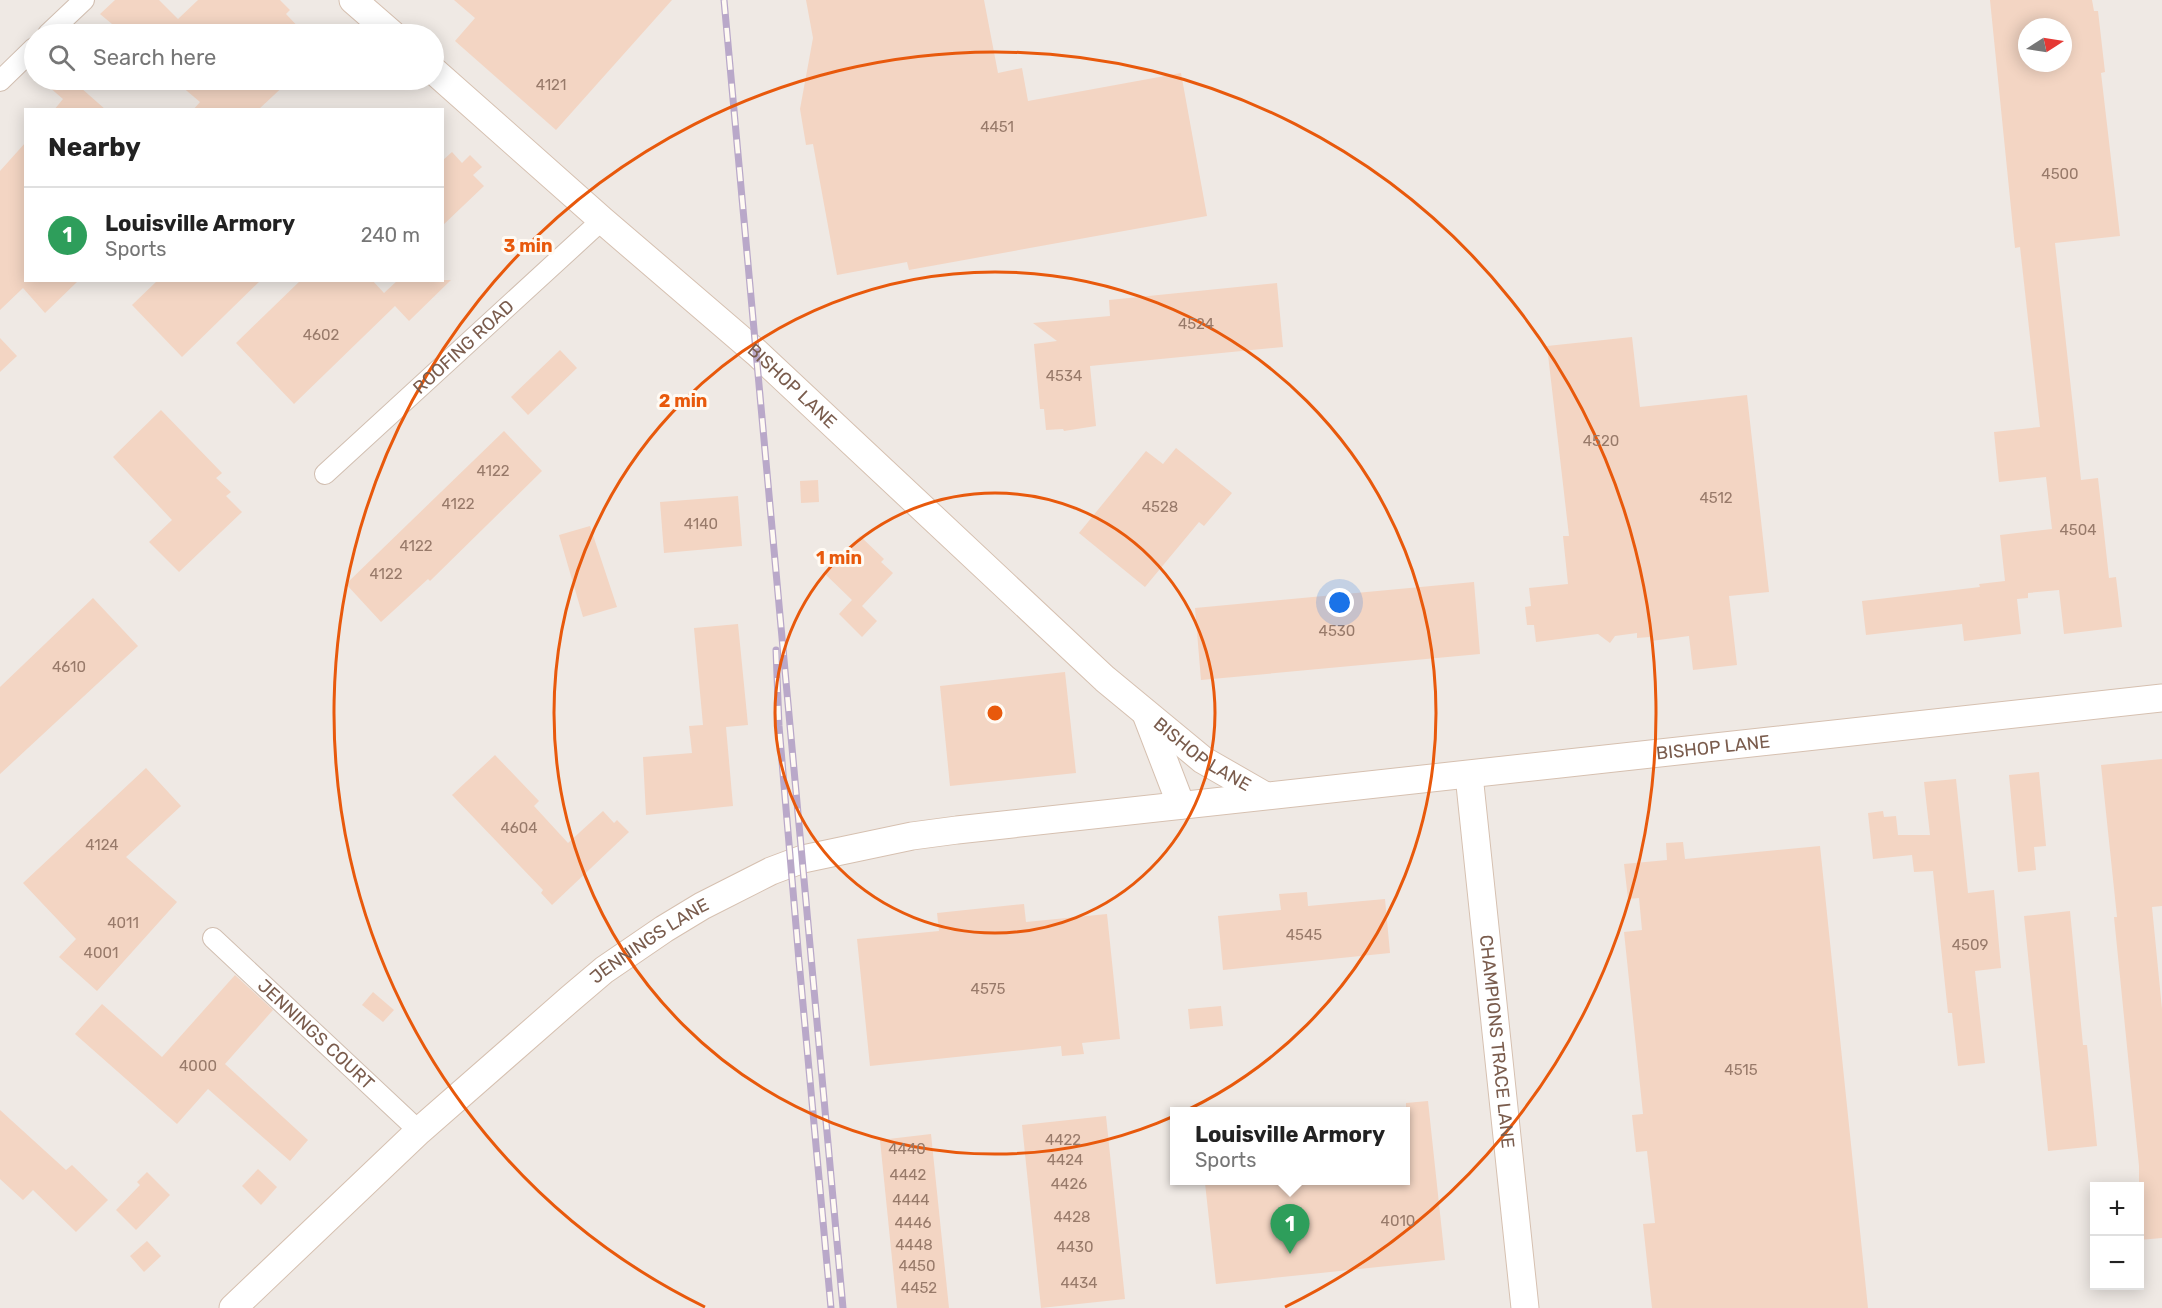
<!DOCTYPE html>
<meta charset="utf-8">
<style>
:root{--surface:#fff;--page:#f2f2f2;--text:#222;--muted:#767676;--line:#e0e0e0;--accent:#ea580c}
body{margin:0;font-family:Rubik,sans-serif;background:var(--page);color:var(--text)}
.controls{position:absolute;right:18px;bottom:18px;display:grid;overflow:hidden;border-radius:0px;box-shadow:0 3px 15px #0003}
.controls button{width:54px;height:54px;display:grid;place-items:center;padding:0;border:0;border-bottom:2px solid var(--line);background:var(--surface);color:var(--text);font:30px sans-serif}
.compass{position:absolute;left:2018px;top:18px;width:54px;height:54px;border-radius:50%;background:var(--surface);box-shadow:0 3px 15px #0003;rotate:78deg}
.you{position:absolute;left:1340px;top:603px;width:21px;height:21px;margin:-15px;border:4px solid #fff;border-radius:50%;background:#1a73e8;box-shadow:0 0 0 9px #1a73e833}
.badge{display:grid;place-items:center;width:39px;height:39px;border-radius:50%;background:var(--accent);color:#fff;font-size:20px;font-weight:700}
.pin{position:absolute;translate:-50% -50px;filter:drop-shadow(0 2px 3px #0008)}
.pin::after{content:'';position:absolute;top:32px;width:21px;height:18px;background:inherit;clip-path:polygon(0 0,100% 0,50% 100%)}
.popup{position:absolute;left:1170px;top:1107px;width:240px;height:78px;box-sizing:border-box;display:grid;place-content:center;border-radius:0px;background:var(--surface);filter:drop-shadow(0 2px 4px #0005);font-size:20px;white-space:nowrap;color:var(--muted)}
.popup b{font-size:22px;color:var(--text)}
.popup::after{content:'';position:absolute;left:50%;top:100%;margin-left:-12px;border:12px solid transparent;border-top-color:var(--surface)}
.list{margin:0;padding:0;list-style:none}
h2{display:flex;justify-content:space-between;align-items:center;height:78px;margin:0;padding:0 24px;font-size:26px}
h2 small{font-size:20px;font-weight:400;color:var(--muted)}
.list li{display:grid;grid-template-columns:39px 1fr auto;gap:18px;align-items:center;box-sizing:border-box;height:96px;padding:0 24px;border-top:2px solid var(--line)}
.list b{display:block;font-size:22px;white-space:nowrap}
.list p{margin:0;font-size:20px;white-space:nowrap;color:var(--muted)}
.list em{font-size:20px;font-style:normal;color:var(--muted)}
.icon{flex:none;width:33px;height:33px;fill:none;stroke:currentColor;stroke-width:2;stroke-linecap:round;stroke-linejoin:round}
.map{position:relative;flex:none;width:2162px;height:1308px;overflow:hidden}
.search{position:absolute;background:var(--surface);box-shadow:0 3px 15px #0003;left:24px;top:24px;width:420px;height:66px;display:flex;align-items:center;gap:15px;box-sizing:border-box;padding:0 21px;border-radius:33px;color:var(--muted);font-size:22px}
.panel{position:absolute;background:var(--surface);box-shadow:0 3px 15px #0003;left:24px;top:108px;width:420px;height:174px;border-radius:0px}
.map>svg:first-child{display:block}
.industrial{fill:#efe9e4;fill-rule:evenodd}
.building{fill:#f3d5c3;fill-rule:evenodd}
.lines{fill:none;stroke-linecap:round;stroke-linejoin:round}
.street-casing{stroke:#d1beb0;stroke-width:22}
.secondary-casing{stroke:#d6c0b0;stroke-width:29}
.street{stroke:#fff;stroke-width:20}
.secondary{stroke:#fff;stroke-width:27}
.rail-casing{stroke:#b9a8c9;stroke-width:7}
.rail{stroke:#fffaf3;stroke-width:4.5;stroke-dasharray:14;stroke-linecap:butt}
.ring{fill:none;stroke:#e8590c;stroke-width:3}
.labels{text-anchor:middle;stroke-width:6;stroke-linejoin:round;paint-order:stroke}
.number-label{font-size:15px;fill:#987a6a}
.street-label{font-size:18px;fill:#7a5c4d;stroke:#fffaf3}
.centre{fill:#e8590c;stroke:#fffaf3;stroke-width:3}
.ring-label{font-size:18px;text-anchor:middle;font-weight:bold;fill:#e8590c;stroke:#fffaf3;stroke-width:6;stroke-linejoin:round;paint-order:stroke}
</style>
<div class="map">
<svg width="2162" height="1308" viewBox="0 0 2162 1308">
<rect width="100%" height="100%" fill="#fdf6ec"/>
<!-- industrial -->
<path class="industrial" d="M0 0H2162V1308H0ZM2027 27H2063V63H2027ZM34 34H434V80H34ZM26 110H442V280H26ZM1174 1112H1406V1180H1174ZM2094 1186H2140V1286H2094Z"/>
<!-- building -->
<g class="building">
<polygon points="115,0 159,0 178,19 198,0 280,0 290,10 286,14 305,34 124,34 100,14"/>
<polygon points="454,0 672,0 556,130 455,41 475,18"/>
<polygon points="806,0 984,0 998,73 1022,68 1028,101 1181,73 1207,216 909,270 907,262 837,275 813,144 806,145 800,109 813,38"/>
<path d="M1990 0H2092L2094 11H2098L2105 72 2101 73 2120 236 2055 243 2081 480 2098 478 2109 578 2116 577 2122 627 2064 634 2059 590 2028 593V598L2017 599 2021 634 1964 641 1962 624 1866 635 1862 601 1980 587 1979 584 2005 581 2000 535 2052 529 2046 477 1999 482 1994 432 2040 427 2020 247 2015 248ZM2027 27H2063V63H2027Z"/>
<polygon points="41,80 72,80 106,110 54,110 63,99"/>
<polygon points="174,80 290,80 258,110 193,110 200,102"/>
<polygon points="26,142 26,280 79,280 45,313 23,288 0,310 0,171"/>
<polygon points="452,152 462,163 470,155 482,167 473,175 484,186 442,226 442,161"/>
<polygon points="158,280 261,280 182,357 132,305"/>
<polygon points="301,280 372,280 384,293 398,280 451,280 409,321 395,306 294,404 236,343"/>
<polygon points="1277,283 1283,347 1090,366 1096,426 1064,431 1063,429 1046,430 1044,409 1040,409 1034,344 1057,341 1033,323 1110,316 1109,300"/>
<polygon points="1632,337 1640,407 1747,395 1769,592 1729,596 1737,665 1693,670 1689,636 1651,641 1650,637 1637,638 1637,633 1615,636 1610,643 1598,634 1536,642 1534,625 1527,625 1525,607 1531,606 1529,588 1568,584 1563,536 1569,536 1547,346"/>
<polygon points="0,338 17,356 0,372"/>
<polygon points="560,350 577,368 528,415 511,397"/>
<polygon points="161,410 222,473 216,478 231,492 226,496 242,512 179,572 149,542 172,520 113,457"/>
<polygon points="504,431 542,471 430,581 428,579 381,622 346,584"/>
<polygon points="1176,448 1232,493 1204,526 1199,522 1145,587 1079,533 1146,451 1163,464"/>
<polygon points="818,480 819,502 801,503 800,481"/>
<polygon points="738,496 742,546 664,553 660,502"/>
<polygon points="590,526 617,607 583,617 559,535"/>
<polygon points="860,536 884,559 881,562 893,573 862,606 877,621 862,637 839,614 852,600 824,573"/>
<polygon points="1474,582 1480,654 1201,680 1195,608"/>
<polygon points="93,598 138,646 0,774 0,687"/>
<polygon points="738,624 748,725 726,727 733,806 646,815 643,757 692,753 689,726 703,725 694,628"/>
<polygon points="1065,672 1076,773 950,786 940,686"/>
<polygon points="495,755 539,801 534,806 568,843 603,811 614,823 617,820 629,832 552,905 541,893 543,890 452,795"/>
<polygon points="2162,759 2162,906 2152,907 2162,1009 2162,1238 2139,1240 2139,1166 2114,917 2117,917 2101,765"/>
<polygon points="146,768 181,806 126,857 177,902 97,991 59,957 76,939 23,883"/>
<polygon points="2039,772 2046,846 2034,847 2036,870 2018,872 2009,775"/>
<polygon points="1956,779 1968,893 1994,890 2001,968 1975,971 1985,1063 1958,1066 1952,1013 1948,1013 1933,871 1914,872 1912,855 1873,859 1868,813 1883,811 1884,817 1896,816 1898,835 1930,835 1924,782"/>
<polygon points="1683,842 1685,859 1820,846 1868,1308 1652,1308 1643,1224 1655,1223 1647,1151 1636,1152 1632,1115 1643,1114 1624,932 1642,930 1639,898 1628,899 1624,864 1667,860 1666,843"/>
<polygon points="1307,892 1308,906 1385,899 1390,953 1223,970 1218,916 1281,910 1279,894"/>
<polygon points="1024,904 1026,922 1107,914 1120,1039 1082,1043 1084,1054 1062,1056 1061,1046 870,1066 857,939 939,931 937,913"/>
<polygon points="2070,911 2083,1045 2087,1045 2097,1146 2048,1151 2024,916"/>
<polygon points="235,975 273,1010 225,1064 308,1140 290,1161 208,1089 177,1124 75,1034 102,1004 162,1057"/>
<polygon points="373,992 394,1010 383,1022 362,1005"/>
<polygon points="1221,1006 1223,1026 1190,1029 1188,1009"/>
<polygon points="1428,1101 1445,1260 1216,1284 1205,1183 1233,1180 1406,1180 1406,1103"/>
<polygon points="0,1110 66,1170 72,1165 108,1200 76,1232 33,1190 23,1200 0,1179"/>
<polygon points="1106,1116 1125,1299 1041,1308 1022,1125"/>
<polygon points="931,1134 949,1308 897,1308 880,1140"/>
<polygon points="258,1169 277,1187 261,1205 242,1186"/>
<polygon points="147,1172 170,1195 136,1230 116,1210 140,1185 137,1182"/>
<polygon points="147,1241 161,1256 144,1272 130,1256"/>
</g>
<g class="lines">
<defs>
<g id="street">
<polyline points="48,34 84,0"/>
<polyline points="0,81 34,48"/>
<path id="s1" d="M325 474 602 220"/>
<path id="s2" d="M213 938 419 1131"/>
</g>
<g id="secondary">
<polyline points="353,0 392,34"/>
<path id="s3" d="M434 71 602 220 757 353 1105 679 1203 760 1264 795"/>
<polyline points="1146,714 1181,805"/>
<path id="s4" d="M1469 775 1525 1308"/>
<path id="s5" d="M233 1308 419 1131 571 998 604 970 664 929 702 906 771 871 803 859 912 836 957 830C1358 784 1761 744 2162 698"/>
</g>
</defs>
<!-- street casing -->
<use href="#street" class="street-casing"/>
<!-- secondary casing -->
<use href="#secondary" class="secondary-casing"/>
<!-- street -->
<use href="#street" class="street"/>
<!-- secondary -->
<use href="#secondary" class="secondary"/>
<defs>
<g id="rail">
<polyline points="724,0 843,1308"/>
<polyline points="776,650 779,726 799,961 831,1308"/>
</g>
</defs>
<!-- rail casing -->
<use href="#rail" class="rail-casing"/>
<!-- rail -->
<use href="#rail" class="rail"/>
</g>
<!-- distance rings -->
<g class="ring">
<circle cx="995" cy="713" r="220"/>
<circle cx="995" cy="713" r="441"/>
<path d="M705 1307A661 661 0 1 1 1285 1307"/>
</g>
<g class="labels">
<!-- number labels -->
<g class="number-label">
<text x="551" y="90">4121</text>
<text x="997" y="132">4451</text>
<text x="2060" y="179">4500</text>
<text x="1196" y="329">4524</text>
<text x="321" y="340">4602</text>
<text x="1064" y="381">4534</text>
<text x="1601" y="446">4520</text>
<text x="493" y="476">4122</text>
<text x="1716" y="503">4512</text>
<text x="458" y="509">4122</text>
<text x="1160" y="512">4528</text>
<text x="701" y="529">4140</text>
<text x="2078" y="535">4504</text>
<text x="416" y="551">4122</text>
<text x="386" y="579">4122</text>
<text x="1337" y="636">4530</text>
<text x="69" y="672">4610</text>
<text x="519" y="833">4604</text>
<text x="102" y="850">4124</text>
<text x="123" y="928">4011</text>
<text x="1304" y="940">4545</text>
<text x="1970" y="950">4509</text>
<text x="101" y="958">4001</text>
<text x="988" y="994">4575</text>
<text x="198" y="1071">4000</text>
<text x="1741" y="1075">4515</text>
<text x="1063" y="1145">4422</text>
<text x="907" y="1154">4440</text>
<text x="1065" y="1165">4424</text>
<text x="908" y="1180">4442</text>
<text x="1069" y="1189">4426</text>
<text x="911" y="1205">4444</text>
<text x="1072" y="1222">4428</text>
<text x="1398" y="1226">4010</text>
<text x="913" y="1228">4446</text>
<text x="914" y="1250">4448</text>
<text x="1075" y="1252">4430</text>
<text x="917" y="1271">4450</text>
<text x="1079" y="1288">4434</text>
<text x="919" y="1293">4452</text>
</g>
<!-- street labels -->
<g class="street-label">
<text dy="6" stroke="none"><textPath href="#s1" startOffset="188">ROOFING ROAD</textPath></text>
<text dy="6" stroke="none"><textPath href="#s3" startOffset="477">BISHOP LANE</textPath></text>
<text dy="6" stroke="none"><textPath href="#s5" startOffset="1648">BISHOP LANE</textPath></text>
<text dy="6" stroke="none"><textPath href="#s3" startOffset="1029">BISHOP LANE</textPath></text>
<text dy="6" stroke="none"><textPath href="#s5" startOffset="556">JENNINGS LANE</textPath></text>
<text dy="6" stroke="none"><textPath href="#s2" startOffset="141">JENNINGS COURT</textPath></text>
<text dy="6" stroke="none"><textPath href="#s4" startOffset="268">CHAMPIONS TRACE LANE</textPath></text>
</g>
</g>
<circle cx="995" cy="713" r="9" class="centre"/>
<g class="ring-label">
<text x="528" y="252">3 min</text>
<text x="683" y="407">2 min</text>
<text x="839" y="564">1 min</text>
</g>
</svg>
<div class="controls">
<button>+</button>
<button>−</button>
</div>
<svg class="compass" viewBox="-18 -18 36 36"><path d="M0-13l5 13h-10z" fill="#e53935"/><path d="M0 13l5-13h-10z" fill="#767676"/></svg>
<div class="you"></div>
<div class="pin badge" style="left:1290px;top:1254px;background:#2e9e5b">1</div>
<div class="popup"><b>Louisville Armory</b>Sports</div>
<div class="search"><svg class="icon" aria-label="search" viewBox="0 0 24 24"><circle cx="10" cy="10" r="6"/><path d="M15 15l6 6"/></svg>Search here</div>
<section class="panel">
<h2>Nearby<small></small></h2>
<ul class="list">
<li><span class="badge" style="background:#2e9e5b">1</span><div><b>Louisville Armory</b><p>Sports</p></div><em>240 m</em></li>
</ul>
</section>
</div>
